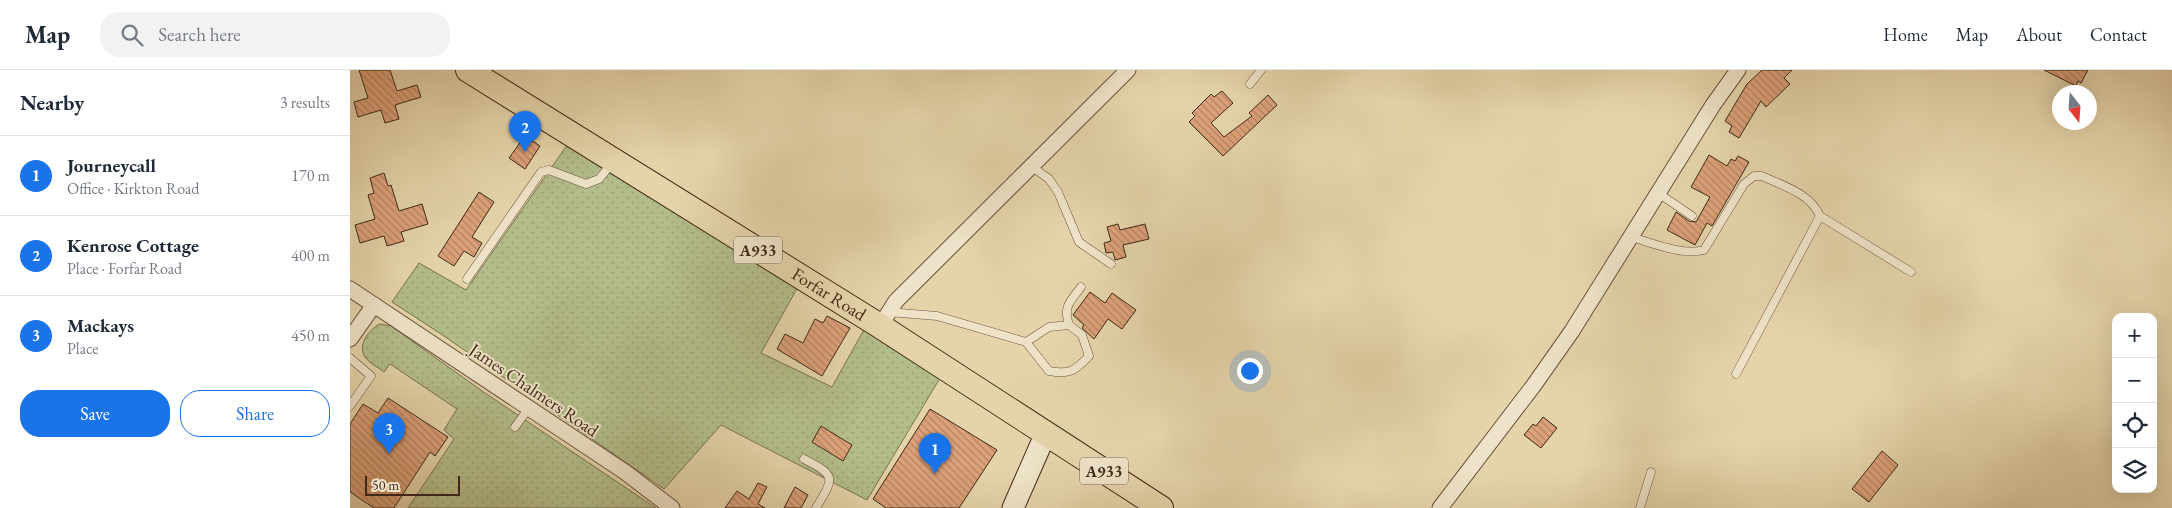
<!DOCTYPE html>
<meta charset="utf-8">
<style>
:root{--surface:#fff;--page:#f2f2f3;--text:#1f2937;--muted:#747a83;--line:#e0e1e3;--accent:#1a73e8}
body{margin:0;font-family:"EB Garamond",serif;background:var(--page);color:var(--text)}
.controls{position:absolute;right:15px;bottom:15px;display:grid;overflow:hidden;border-radius:10px;box-shadow:0 5px 20px #0002}
.controls button{width:45px;height:45px;display:grid;place-items:center;padding:0;border:0;border-bottom:1px solid var(--line);background:var(--surface);color:var(--text);font:25px sans-serif}
.compass{position:absolute;left:1702px;top:15px;width:45px;height:45px;border-radius:50%;background:var(--surface);box-shadow:0 5px 20px #0002;rotate:163deg}
.scale{position:absolute;left:15px;bottom:12px;width:95px;box-sizing:border-box;padding-left:5px;border:2px solid #402717;border-top:0;font-size:14px;line-height:18px;white-space:nowrap;color:#402717;-webkit-text-stroke:4px #eee3c8;paint-order:stroke}
.you{position:absolute;left:899px;top:300px;width:18px;height:18px;margin:-12px;border:4px solid #fff;border-radius:50%;background:#1a73e8;box-shadow:0 0 0 8px #1a73e833}
.badge{display:grid;place-items:center;width:32px;height:32px;border-radius:50%;background:var(--accent);color:#fff;font-size:16px;font-weight:700}
.pin{position:absolute;translate:-50% -41px;filter:drop-shadow(0 1px 2px #0008)}
.pin::after{content:'';position:absolute;top:26px;width:18px;height:15px;background:inherit;clip-path:polygon(0 0,100% 0,50% 100%)}
.list{margin:0;padding:0;list-style:none}
h2{display:flex;justify-content:space-between;align-items:center;height:65px;margin:0;padding:0 20px;font-size:21px}
h2 small{font-size:16px;font-weight:400;color:var(--muted)}
.list li{display:grid;grid-template-columns:32px 1fr auto;gap:15px;align-items:center;box-sizing:border-box;height:80px;padding:0 20px;border-top:1px solid var(--line)}
.list b{display:block;font-size:19px;white-space:nowrap}
.list p{margin:0;font-size:16px;white-space:nowrap;color:var(--muted)}
.list em{font-size:16px;font-style:normal;color:var(--muted)}
.actions{display:flex;gap:10px;padding:15px 20px}
.actions a{flex:1;padding:11px 0;border:1px solid var(--accent);border-radius:20px;text-align:center;font-size:18px;color:var(--accent)}
.actions .main{background:var(--accent);color:#fff}
.icon{flex:none;width:28px;height:28px;fill:none;stroke:currentColor;stroke-width:2;stroke-linecap:round;stroke-linejoin:round}
.map{position:relative;flex:none;width:1822px;height:438px;overflow:hidden}
header{display:flex;align-items:center;gap:30px;box-sizing:border-box;height:70px;padding:0 25px;background:var(--surface);border-bottom:1px solid var(--line)}
header strong{font-size:24px}
nav{display:flex;gap:28px;margin-inline-start:auto;font-size:18px}
.search{width:350px;height:45px;background:var(--page);display:flex;align-items:center;gap:12px;box-sizing:border-box;padding:0 18px;border-radius:20px;color:var(--muted);font-size:19px}
main{display:flex}
aside{flex:1;background:var(--surface)}
.map>svg:first-child{display:block}
.grass{fill:url(#grass-dots);stroke:#7a7250}
.building{fill:url(#building-back-hatch);stroke:#402717}
.lines{fill:none;stroke-linecap:round;stroke-linejoin:round}
.lane-casing{stroke:#69523c;stroke-width:9}
.street-casing{stroke:#69523c;stroke-width:17}
.secondary-casing{stroke:#402717;stroke-width:23}
.primary-casing{stroke:#402717;stroke-width:26}
.lane{stroke:#eee3c8;stroke-width:8}
.street{stroke:#eee3c8;stroke-width:15}
.secondary{stroke:#eee3c8;stroke-width:21}
.primary{stroke:#e5d4aa;stroke-width:24}
.labels{text-anchor:middle;stroke-width:4;stroke-linejoin:round;paint-order:stroke}
.shield{fill:#eee3c8;stroke:#745f4c;stroke-width:1}
.shield-label{font-size:16px;font-weight:bold;fill:#402717}
.street-label{font-size:18px;fill:#402717;stroke:#eee3c8}
</style>
<header>
<strong>Map</strong>
<div class="search"><svg class="icon" aria-label="search" viewBox="0 0 24 24"><circle cx="10" cy="10" r="6"/><path d="M15 15l6 6"/></svg>Search here</div>
<nav><a>Home</a><a>Map</a><a>About</a><a>Contact</a></nav>
</header>
<main>
<aside>
<h2>Nearby<small>3 results</small></h2>
<ul class="list">
<li><span class="badge">1</span><div><b>Journeycall</b><p>Office · Kirkton Road</p></div><em>170 m</em></li>
<li><span class="badge">2</span><div><b>Kenrose Cottage</b><p>Place · Forfar Road</p></div><em>400 m</em></li>
<li><span class="badge">3</span><div><b>Mackays</b><p>Place</p></div><em>450 m</em></li>
</ul>
<div class="actions"><a class="main">Save</a><a>Share</a></div>
</aside>
<div class="map">
<svg width="1822" height="438" viewBox="0 0 1822 438">
<defs>
<pattern id="grass-dots" width="8" height="8" patternUnits="userSpaceOnUse" patternTransform="scale(1.25)"><rect width="8" height="8" fill="#b3bd8a"/><path d="M2 2h.1M6 6h.1" fill="none" stroke="#9ba276" stroke-width="1.8" stroke-linecap="round"/></pattern>
<pattern id="building-back-hatch" width="6" height="6" patternUnits="userSpaceOnUse" patternTransform="scale(1.25)"><rect width="6" height="6" fill="#dca27a"/><path d="M-1 5l2 2M0 0l6 6M5-1l2 2" fill="none" stroke="#b48463"/></pattern>
</defs>
<rect width="100%" height="100%" fill="#e5d4aa"/>
<filter id="stains"><feTurbulence type="fractalNoise" baseFrequency=".004" numOctaves="4"/><feColorMatrix values="0 0 0 0 .2 0 0 0 0 .09 0 0 0 0 .02 0 0 0 .5 -.17"/></filter>
<radialGradient id="worn" r=".72"><stop offset=".6" stop-color="#630" stop-opacity="0"/><stop offset="1" stop-color="#630" stop-opacity=".3"/></radialGradient>
<!-- grass -->
<g class="grass">
<polygon points="220,71 449,215 411,283 482,317 516,256 590,308 517,430 371,355 314,419 94,266 42,232 69,193 116,220"/>
<path d="M30 254 41 256 135 323 306 438H58L104 369 94 360 107 339 40 294 34 302C28 297 19 293 15 287 7 275 19 259 30 254Z"/>
</g>
<!-- building -->
<g class="building">
<polygon points="9,0 40,0 47,21 67,15 71,27 45,35 49,49 35,53 31,40 8,47 4,32 18,28"/>
<polygon points="1412,0 1442,0 1434,8 1440,14 1416,37 1411,31 1389,68 1379,62 1382,56 1375,51 1397,14"/>
<polygon points="1694,0 1738,0 1731,13 1728,11 1726,16"/>
<polygon points="872,21 883,33 861,53 874,67 902,46 899,43 918,25 927,35 873,86 839,52 845,46 842,43 861,24 864,27"/>
<polygon points="175,66 190,76 175,99 159,88"/>
<polygon points="1359,85 1377,96 1381,89 1385,91 1388,86 1399,92 1362,156 1357,153 1345,175 1317,160 1326,142 1339,151 1346,152 1360,127 1341,117"/>
<polygon points="34,103 38,116 41,115 49,141 72,134 78,154 51,162 54,171 37,176 34,166 10,173 5,155 25,149 18,125 24,123 20,108"/>
<polygon points="129,122 144,132 122,167 132,173 124,187 114,181 104,196 88,186"/>
<polygon points="768,154 770,160 795,154 799,169 773,175 776,187 765,190 763,182 756,183 754,173 761,171 757,157"/>
<polygon points="740,222 755,233 762,223 786,240 772,259 758,249 744,269 732,258 734,255 723,245"/>
<polygon points="477,246 500,258 472,306 427,279 435,264 453,273 465,249 473,253"/>
<polygon points="38,328 98,367 85,386 80,382 44,438 24,438 0,422 0,354 13,334 28,343"/>
<polygon points="580,339 647,380 609,438 536,438 523,429"/>
<polygon points="1193,347 1207,358 1191,378 1174,365 1183,354 1186,356"/>
<polygon points="471,356 502,375 493,391 462,372"/>
<polygon points="1532,381 1548,395 1519,432 1502,419"/>
<polygon points="408,413 417,417 408,434 415,438 375,438 387,421 399,429"/>
<polygon points="445,417 458,425 451,438 434,438"/>
</g>
<g class="lines">
<defs>
<g id="lane">
<polyline points="900,14 911,0"/>
<polyline points="681,96 699,109 708,122 729,172 761,194"/>
<polyline points="1308,123 1342,146"/>
<polyline points="1470,146 1561,202"/>
<path d="M1281 167C1303 173 1332 186 1354 180L1394 114 1404 106H1412C1433 116 1460 123 1470 146L1386 304"/>
<polyline points="117,209 191,102 199,100 236,114 249,109 262,93"/>
<path d="M539 242 587 246 676 272 699 257 719 255 732 265 739 286C725 301 719 305 699 301L676 272"/>
<path d="M719 255C713 236 720 232 731 217"/>
<polyline points="0,288 21,306 0,336"/>
<polyline points="165,357 179,338"/>
<path d="M454 389C487 406 484 408 466 438"/>
<polyline points="1290,438 1301,402"/>
</g>
<g id="street">
<polyline points="0,219 275,402 322,438"/>
<polyline points="530,256 546,231 778,0"/>
<polyline points="0,269 24,235"/>
<polyline points="1090,438 1184,315 1222,261 1363,35 1388,0"/>
</g>
<polyline id="secondary" points="663,438 696,363"/>
<g id="primary">
<path id="s1" d="M118 0 530 256 811 438"/>
</g>
</defs>
<!-- lane casing -->
<use href="#lane" class="lane-casing"/>
<!-- street casing -->
<use href="#street" class="street-casing"/>
<!-- secondary casing -->
<use href="#secondary" class="secondary-casing"/>
<!-- primary casing -->
<use href="#primary" class="primary-casing"/>
<!-- lane -->
<use href="#lane" class="lane"/>
<!-- street -->
<use href="#street" class="street"/>
<!-- secondary -->
<use href="#secondary" class="secondary"/>
<!-- primary -->
<use href="#primary" class="primary"/>
</g>
<g class="labels">
<!-- shield labels -->
<g class="shield">
<rect x="384" y="166.5" width="48" height="27" rx="4"/>
<rect x="730" y="387.5" width="48" height="27" rx="4"/>
</g>
<g class="shield-label">
<text x="408" y="186">A933</text>
<text x="754" y="407">A933</text>
</g>
<!-- street labels -->
<g class="street-label">
<text dy="6" stroke="none"><textPath href="#s1" startOffset="425">Forfar Road</textPath></text>
<text transform="translate(184 320) rotate(34)" y="6">James Chalmers Road</text>
</g>
</g>
<rect width="100%" height="100%" filter="url(#stains)"/>
<rect width="100%" height="100%" fill="url(#worn)"/>
</svg>
<div class="controls">
<button>+</button>
<button>−</button>
<button><svg class="icon" aria-label="locate" viewBox="0 0 24 24"><circle cx="12" cy="12" r="6"/><path d="M12 2v4M12 18v4M2 12h4M18 12h4"/></svg></button>
<button><svg class="icon" aria-label="layers" viewBox="0 0 24 24"><path d="M12 4l9 5-9 5-9-5zM3 14l9 5 9-5"/></svg></button>
</div>
<svg class="compass" viewBox="-18 -18 36 36"><path d="M0-13l5 13h-10z" fill="#e53935"/><path d="M0 13l5-13h-10z" fill="#747a83"/></svg>
<div class="scale">50 m</div>
<div class="you"></div>
<div class="pin badge" style="left:585px;top:404px">1</div>
<div class="pin badge" style="left:175px;top:82px">2</div>
<div class="pin badge" style="left:39px;top:384px">3</div>
</div>
</main>
